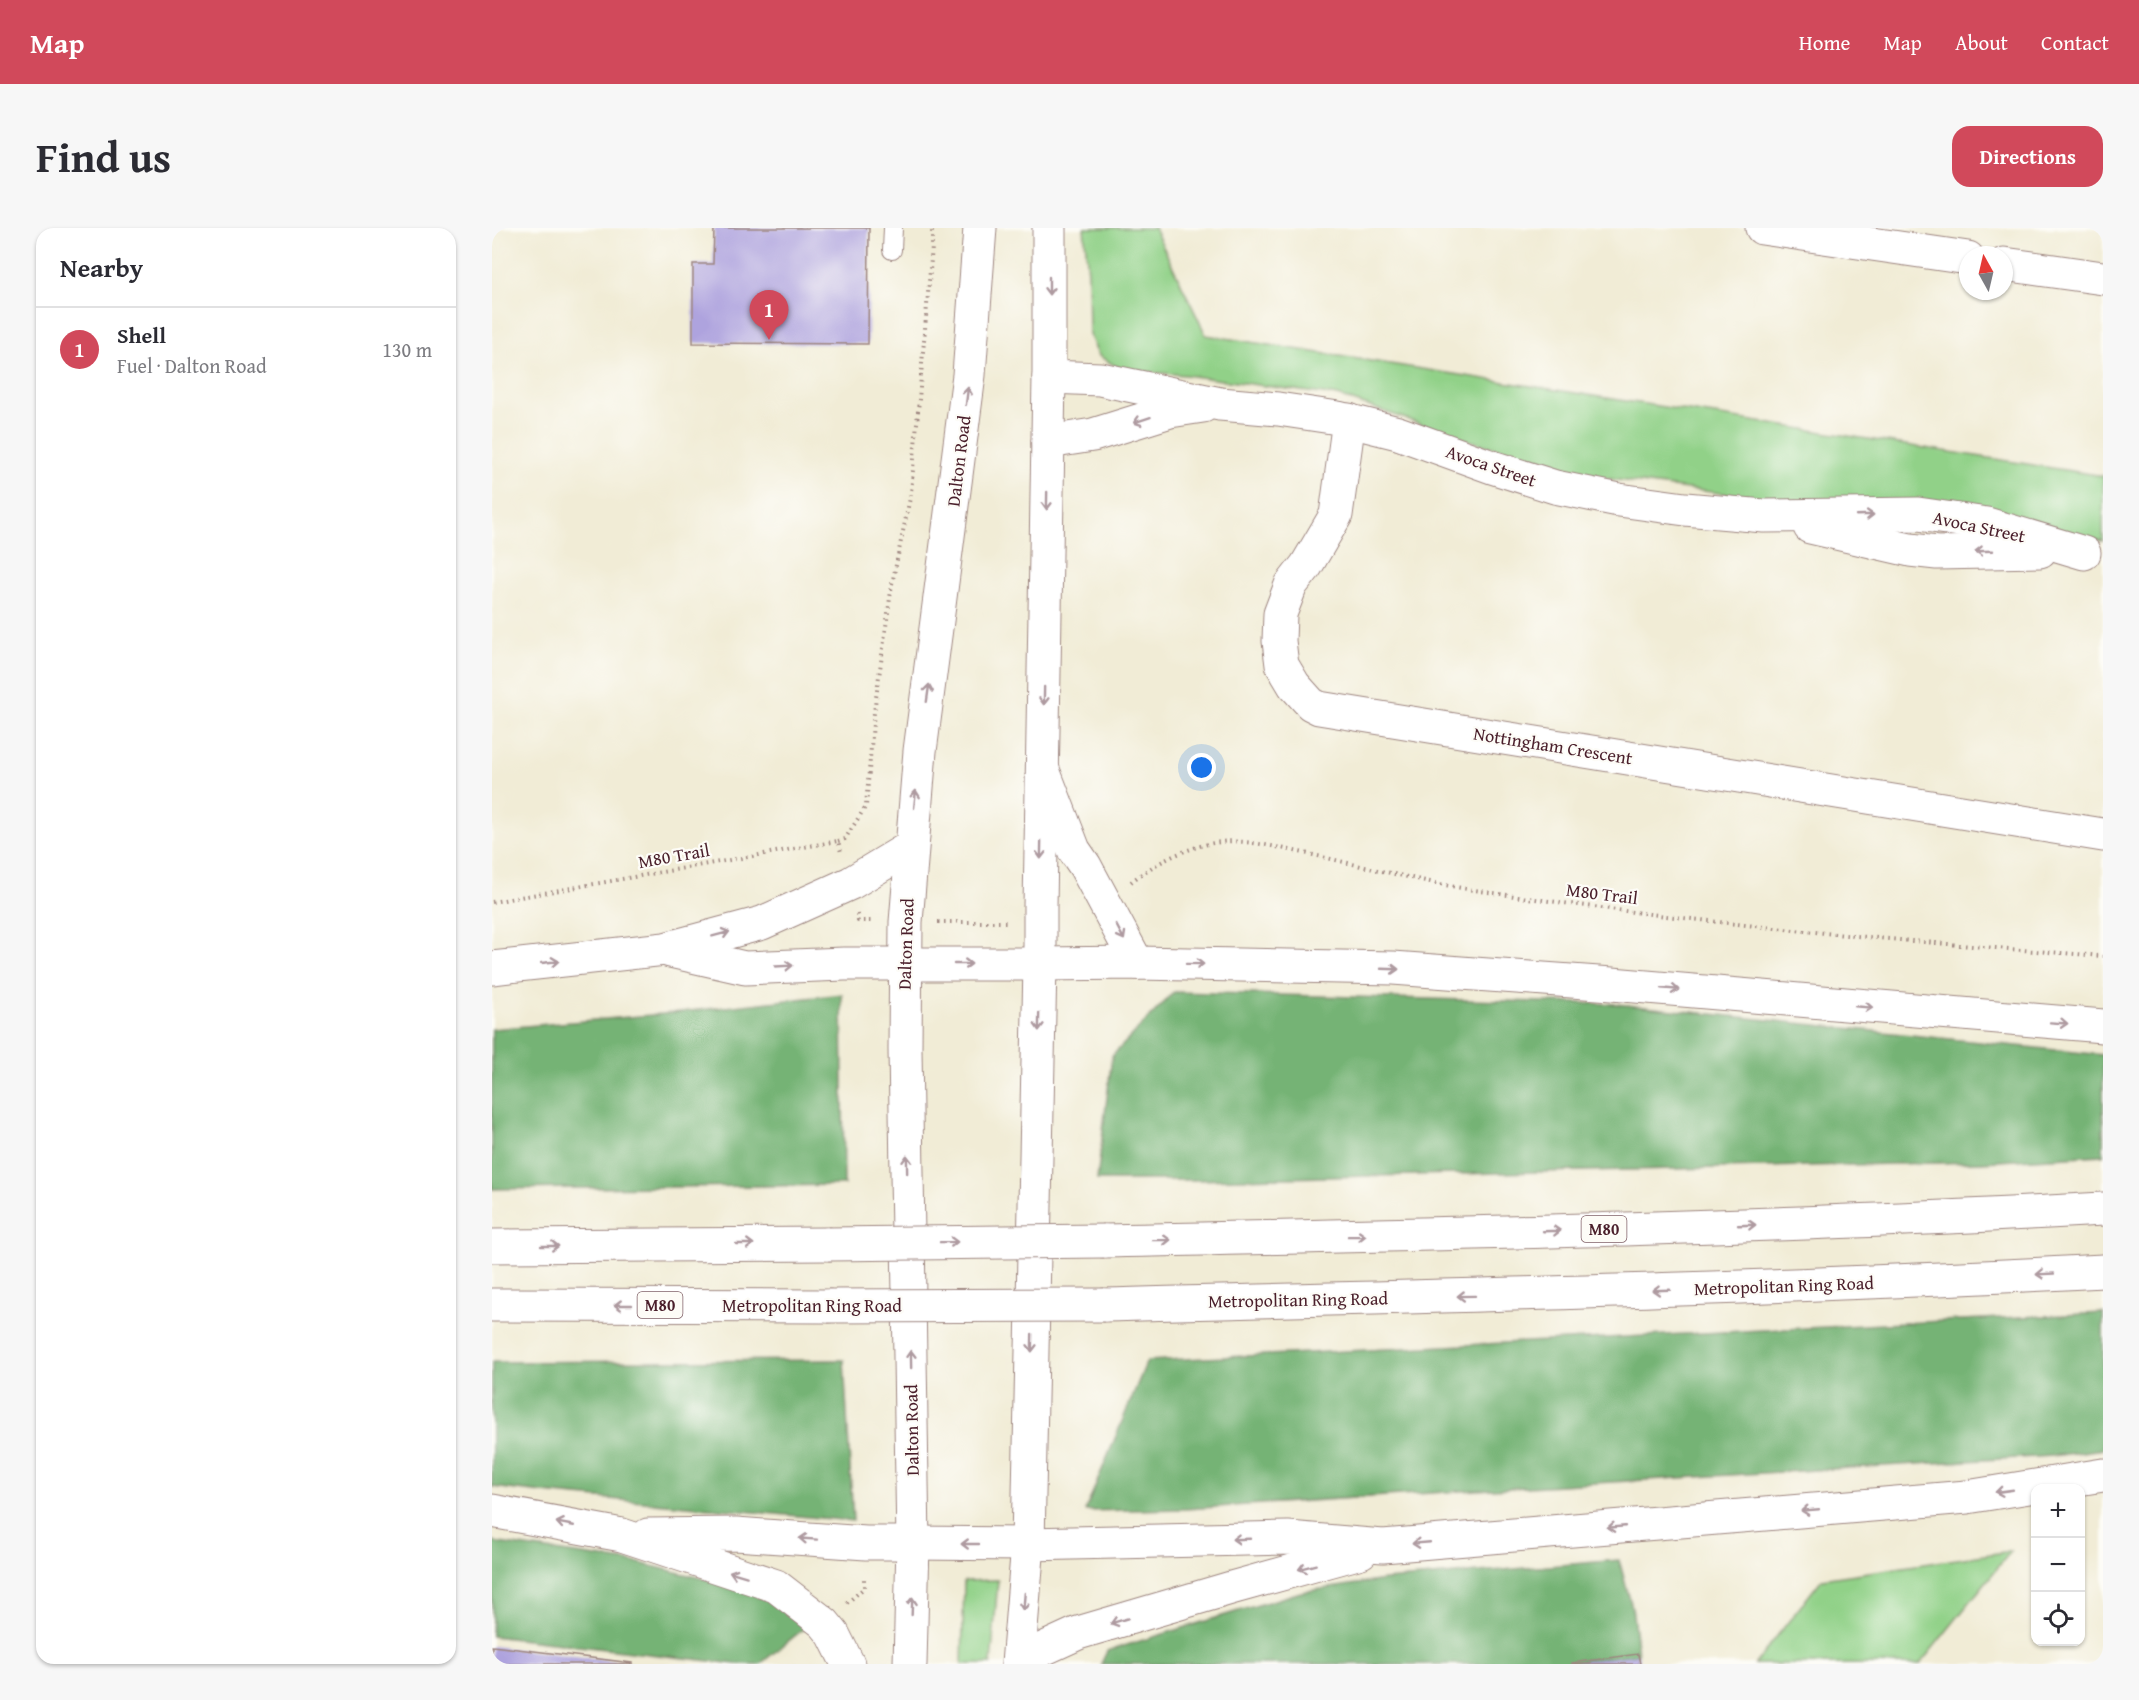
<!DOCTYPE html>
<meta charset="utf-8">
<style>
:root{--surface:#fff;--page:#f7f7f7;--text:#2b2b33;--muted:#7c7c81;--line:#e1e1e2;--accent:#d1495b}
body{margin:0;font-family:"Gentium Book Plus",serif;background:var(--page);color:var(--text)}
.controls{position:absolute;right:18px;bottom:18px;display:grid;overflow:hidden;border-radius:12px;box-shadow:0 2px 4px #0004}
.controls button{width:54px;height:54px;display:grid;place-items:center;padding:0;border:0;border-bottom:2px solid var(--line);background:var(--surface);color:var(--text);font:30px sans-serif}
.compass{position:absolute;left:1467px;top:18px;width:54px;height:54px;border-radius:50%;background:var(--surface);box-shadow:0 2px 4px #0004;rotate:352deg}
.you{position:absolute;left:710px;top:540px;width:21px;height:21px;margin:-15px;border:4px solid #fff;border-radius:50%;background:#1a73e8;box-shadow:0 0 0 9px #1a73e833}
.badge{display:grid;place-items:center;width:39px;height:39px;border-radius:50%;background:var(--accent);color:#fff;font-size:20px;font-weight:700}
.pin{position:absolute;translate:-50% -50px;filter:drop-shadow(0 2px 3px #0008)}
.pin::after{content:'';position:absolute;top:32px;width:21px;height:18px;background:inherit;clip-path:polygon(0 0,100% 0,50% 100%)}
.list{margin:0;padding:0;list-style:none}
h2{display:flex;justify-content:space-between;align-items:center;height:78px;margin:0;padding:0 24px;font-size:26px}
h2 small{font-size:20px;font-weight:400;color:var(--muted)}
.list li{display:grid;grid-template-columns:39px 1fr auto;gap:18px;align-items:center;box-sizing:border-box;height:84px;padding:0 24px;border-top:2px solid var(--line)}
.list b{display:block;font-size:22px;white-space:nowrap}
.list p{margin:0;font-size:20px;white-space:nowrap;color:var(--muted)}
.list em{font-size:20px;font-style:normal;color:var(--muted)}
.icon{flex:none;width:33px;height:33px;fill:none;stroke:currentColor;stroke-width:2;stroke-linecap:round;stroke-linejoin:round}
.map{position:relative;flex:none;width:1611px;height:1436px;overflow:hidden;border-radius:18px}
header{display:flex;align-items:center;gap:36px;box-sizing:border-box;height:84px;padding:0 30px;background:var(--accent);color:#fff}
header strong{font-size:28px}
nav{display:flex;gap:33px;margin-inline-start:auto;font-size:21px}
.intro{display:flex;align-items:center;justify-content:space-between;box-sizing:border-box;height:144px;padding:0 36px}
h1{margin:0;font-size:42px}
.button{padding:15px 27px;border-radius:18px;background:var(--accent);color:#fff;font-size:21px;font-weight:700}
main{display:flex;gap:36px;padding:0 36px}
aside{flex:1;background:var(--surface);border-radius:18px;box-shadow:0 2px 4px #0004}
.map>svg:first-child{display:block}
.green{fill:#91d188;stroke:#6e785a;stroke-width:1.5}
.forest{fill:#74b374;stroke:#5f6950;stroke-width:1.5}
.building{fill:#aea3de}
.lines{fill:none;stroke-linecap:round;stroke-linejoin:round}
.service-casing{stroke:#9e8680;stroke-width:20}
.minor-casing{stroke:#9e8680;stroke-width:35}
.primary-casing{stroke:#9e8680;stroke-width:35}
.motorway-casing{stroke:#9e8680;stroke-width:35}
.path{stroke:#9e8680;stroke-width:4;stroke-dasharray:1.5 4.5;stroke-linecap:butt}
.service{stroke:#fff;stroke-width:18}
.minor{stroke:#fff;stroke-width:33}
.primary{stroke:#fff;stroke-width:33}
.motorway{stroke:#fff;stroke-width:33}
.motorway-bridge-casing{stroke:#9e8680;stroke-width:35;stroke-linecap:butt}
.motorway-bridge{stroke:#fff;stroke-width:33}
.oneway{stroke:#ae9aa0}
.labels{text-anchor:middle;stroke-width:4.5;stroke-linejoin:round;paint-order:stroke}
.shield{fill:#fdfcf7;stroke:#806168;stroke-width:1.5}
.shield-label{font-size:16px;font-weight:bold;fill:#4a1f2b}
.street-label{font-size:18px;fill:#4a1f2b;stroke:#fdfcf7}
</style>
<header>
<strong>Map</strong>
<nav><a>Home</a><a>Map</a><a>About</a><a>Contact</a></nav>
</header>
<div class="intro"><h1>Find us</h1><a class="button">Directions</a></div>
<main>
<aside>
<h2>Nearby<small></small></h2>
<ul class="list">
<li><span class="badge">1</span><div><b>Shell</b><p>Fuel · Dalton Road</p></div><em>130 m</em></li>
</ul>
</aside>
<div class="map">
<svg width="1611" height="1436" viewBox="0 0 1611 1436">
<rect width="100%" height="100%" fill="#fdfcf7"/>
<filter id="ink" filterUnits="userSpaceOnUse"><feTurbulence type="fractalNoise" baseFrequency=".0167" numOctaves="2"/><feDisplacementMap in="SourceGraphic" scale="12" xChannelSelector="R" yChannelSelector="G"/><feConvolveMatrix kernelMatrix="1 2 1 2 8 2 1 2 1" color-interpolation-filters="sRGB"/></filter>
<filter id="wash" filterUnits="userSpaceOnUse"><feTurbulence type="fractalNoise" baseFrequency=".008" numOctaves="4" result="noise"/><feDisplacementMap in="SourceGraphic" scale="24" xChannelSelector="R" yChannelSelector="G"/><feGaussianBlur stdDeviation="1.35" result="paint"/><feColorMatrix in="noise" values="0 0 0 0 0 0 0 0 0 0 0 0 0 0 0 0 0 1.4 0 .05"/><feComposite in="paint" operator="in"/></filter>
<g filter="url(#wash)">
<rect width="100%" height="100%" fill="#f1ecd6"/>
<!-- green -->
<g class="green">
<polygon points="592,0 662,0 714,107 1611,248 1611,313 1573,306 1337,279 1102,249 979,213 846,168 693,147 630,142 607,128 597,106 596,45"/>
<polygon points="1519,1323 1428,1436 1263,1436 1330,1351"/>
<polygon points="506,1352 499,1436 470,1436 472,1353"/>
</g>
<!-- forest -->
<g class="forest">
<polygon points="682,764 1124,776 1611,827 1611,927 1489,934 704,952 605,952 620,828"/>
<polygon points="350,766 352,957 0,961 0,801 171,786"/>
<polygon points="1611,1085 1611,1221 1561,1228 985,1262 694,1281 593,1283 655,1133"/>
<polygon points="352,1132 361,1293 51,1265 0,1259 0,1134"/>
<polygon points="0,1314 147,1335 263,1363 315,1398 268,1436 244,1436 0,1408"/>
<polygon points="1127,1332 1140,1379 1146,1426 1070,1436 609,1436 615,1423 809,1364 893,1352"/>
</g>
<g id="blocks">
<!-- building -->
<g class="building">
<polygon points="222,0 377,0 376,116 201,115 201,36 221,36"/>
<polygon points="0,1418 140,1435 140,1436 0,1436"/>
<polygon points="1146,1426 1148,1436 1080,1436 1080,1435"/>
</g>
</g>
</g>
<g filter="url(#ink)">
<use href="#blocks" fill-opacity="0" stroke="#9e8680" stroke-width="1.5"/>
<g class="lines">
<defs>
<polyline id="service" points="400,22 401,0"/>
<g id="minor">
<polyline points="1270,0 1476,30"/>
<polyline points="1512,36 1611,50"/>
<polyline points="557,149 608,151 728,176 786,181 846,190 906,205 1000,239 1063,259 1127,272 1193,281 1272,288 1426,286 1495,296 1592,325"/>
<polyline points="857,192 844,287 814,338 799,357 788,386 787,413 790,437 802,457 819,476 827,480 1611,607"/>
<polyline points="556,214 601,207 678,183 711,178"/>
<polyline points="1318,299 1418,322 1445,325 1548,323"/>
</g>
<g id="primary">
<polyline points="413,736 548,736"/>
<polyline points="421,1315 536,1316"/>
<polyline points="418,1436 421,1315 413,821 414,694 428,523 477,147 488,0"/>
<polyline points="526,1436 536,1316 548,736 548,679 557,149 557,0"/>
</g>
<g id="motorway">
<polyline points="551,542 582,622 593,638 645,735"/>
<polyline points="178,723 253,740 352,736 413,736"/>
<polyline points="548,736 645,735 901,740 1120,756 1611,798"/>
<polyline points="0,740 173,721 270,695 359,655 419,619"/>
<path d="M612 1013C945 1006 1278 1000 1611 981"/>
<polyline points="0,1018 336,1016"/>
<polyline points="0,1077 336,1078"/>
<path d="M612 1077C945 1068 1278 1061 1611 1043"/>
<polyline points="0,1283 130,1307 284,1358 332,1395 341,1406 356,1436"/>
<polyline points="156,1307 244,1306 374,1315 421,1315"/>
<polyline points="536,1316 796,1310 891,1318 1475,1269 1611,1247"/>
<polyline points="527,1432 586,1405 739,1360 869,1324"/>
</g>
</defs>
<!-- service casing -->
<use href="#service" class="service-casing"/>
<!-- minor casing -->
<use href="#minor" class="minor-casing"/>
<!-- primary casing -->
<use href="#primary" class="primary-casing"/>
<!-- motorway casing -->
<use href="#motorway" class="motorway-casing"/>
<!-- path -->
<g class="path">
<polyline points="346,613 353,611 374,578 382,484 400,356 419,265 440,19 440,0"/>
<path d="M639 654C662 635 699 617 729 614 751 611 785 619 807 624 866 636 923 653 982 662 1191 694 1401 713 1611 728"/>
<polyline points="0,674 346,613 349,624"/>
<polyline points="365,686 366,693 382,693"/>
<polyline points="446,694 516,694"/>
<polyline points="355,1375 372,1360 372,1348"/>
</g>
<!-- service -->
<use href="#service" class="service"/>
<!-- minor -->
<use href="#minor" class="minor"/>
<!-- primary -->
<use href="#primary" class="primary"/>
<!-- motorway -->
<use href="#motorway" class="motorway"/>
<defs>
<g id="motorway-bridge">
<polyline points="336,1016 612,1013"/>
<polyline points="336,1078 612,1077"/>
</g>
</defs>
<!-- motorway-bridge casing -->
<use href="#motorway-bridge" class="motorway-bridge-casing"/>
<!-- motorway-bridge -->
<use href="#motorway-bridge" class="motorway-bridge"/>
</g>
<!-- one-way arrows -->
<defs><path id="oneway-shaft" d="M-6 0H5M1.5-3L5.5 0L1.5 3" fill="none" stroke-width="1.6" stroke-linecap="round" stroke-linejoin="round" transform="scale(1.5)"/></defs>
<g class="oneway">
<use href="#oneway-shaft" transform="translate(557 58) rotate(90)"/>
<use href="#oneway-shaft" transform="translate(475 168) rotate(-83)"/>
<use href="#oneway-shaft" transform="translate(650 192) rotate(162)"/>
<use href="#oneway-shaft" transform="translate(555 273) rotate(91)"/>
<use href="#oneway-shaft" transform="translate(1373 287) rotate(-2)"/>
<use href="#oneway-shaft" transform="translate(1492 323) rotate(178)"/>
<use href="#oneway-shaft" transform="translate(436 465) rotate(-82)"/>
<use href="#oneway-shaft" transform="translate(552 468) rotate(91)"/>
<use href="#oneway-shaft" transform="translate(423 571) rotate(-84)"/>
<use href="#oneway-shaft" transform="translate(549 622) rotate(91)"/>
<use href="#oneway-shaft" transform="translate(628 704) rotate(62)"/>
<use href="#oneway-shaft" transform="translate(229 706) rotate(-15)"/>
<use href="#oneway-shaft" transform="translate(58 734) rotate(-6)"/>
<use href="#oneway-shaft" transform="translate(471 736)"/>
<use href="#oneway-shaft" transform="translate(703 736) rotate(1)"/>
<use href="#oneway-shaft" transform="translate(292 738) rotate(-3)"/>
<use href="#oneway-shaft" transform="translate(898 741) rotate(2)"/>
<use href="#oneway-shaft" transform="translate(1178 761) rotate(5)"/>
<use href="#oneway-shaft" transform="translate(1372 779) rotate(5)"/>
<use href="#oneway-shaft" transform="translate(547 794) rotate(91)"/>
<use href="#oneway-shaft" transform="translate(1567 795) rotate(4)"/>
<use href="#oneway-shaft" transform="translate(415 936) rotate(-91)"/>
<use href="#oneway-shaft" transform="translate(1255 997) rotate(-2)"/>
<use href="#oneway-shaft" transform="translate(1060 1003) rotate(-2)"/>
<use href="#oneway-shaft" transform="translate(865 1008) rotate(-1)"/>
<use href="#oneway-shaft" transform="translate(670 1012) rotate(-1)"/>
<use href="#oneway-shaft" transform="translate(457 1014) rotate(-1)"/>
<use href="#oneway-shaft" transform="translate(253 1016)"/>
<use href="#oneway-shaft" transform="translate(58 1018)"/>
<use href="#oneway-shaft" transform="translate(1553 1046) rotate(177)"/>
<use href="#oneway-shaft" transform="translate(1169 1062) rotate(178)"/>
<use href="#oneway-shaft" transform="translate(974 1068) rotate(179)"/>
<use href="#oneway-shaft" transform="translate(131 1077) rotate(-180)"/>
<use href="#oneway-shaft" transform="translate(540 1115) rotate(91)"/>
<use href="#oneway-shaft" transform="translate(419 1131) rotate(-91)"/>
<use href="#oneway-shaft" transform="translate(1512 1263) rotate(172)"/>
<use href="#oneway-shaft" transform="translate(1318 1282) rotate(175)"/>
<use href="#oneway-shaft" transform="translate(73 1296) rotate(-169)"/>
<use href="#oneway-shaft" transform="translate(1124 1299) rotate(175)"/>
<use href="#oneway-shaft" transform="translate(316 1311) rotate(-176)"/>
<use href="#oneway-shaft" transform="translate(749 1311) rotate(178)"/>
<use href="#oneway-shaft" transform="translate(929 1315) rotate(175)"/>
<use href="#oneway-shaft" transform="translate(478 1316) rotate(-180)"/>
<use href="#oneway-shaft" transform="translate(815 1339) rotate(165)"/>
<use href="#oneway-shaft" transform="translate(246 1346) rotate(-163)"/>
<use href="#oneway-shaft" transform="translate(532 1374) rotate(95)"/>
<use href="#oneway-shaft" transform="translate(420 1378) rotate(-88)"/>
<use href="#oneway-shaft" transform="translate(627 1393) rotate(163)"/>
</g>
</g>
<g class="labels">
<!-- shield labels -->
<g class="shield">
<rect x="1089.5" y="988" width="45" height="26" rx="4.5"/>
<rect x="145.5" y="1064" width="45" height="26" rx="4.5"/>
</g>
<g class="shield-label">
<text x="1112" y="1007">M80</text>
<text x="168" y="1083">M80</text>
</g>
<!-- street labels -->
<g class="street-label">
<text transform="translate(467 233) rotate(-83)" y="6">Dalton Road</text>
<text transform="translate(999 238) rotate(19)" y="6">Avoca Street</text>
<text transform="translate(1487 299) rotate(12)" y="6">Avoca Street</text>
<text transform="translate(1061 518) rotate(9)" y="6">Nottingham Crescent</text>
<text transform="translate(182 628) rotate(-10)" y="6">M80 Trail</text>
<text transform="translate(1110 666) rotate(7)" y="6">M80 Trail</text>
<text transform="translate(414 716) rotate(-88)" y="6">Dalton Road</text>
<text transform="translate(1292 1058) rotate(-2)" y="6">Metropolitan Ring Road</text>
<text transform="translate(806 1072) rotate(-1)" y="6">Metropolitan Ring Road</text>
<text x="320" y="1084">Metropolitan Ring Road</text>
<text transform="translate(420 1202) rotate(-91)" y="6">Dalton Road</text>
</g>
</g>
</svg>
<div class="controls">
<button>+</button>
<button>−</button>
<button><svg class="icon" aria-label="locate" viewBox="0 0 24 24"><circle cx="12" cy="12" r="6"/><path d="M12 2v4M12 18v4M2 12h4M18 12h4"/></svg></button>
</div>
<svg class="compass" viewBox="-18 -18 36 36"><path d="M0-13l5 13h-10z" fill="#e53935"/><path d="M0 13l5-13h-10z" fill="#7c7c81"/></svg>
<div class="you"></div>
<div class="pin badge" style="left:277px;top:112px">1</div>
</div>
</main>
